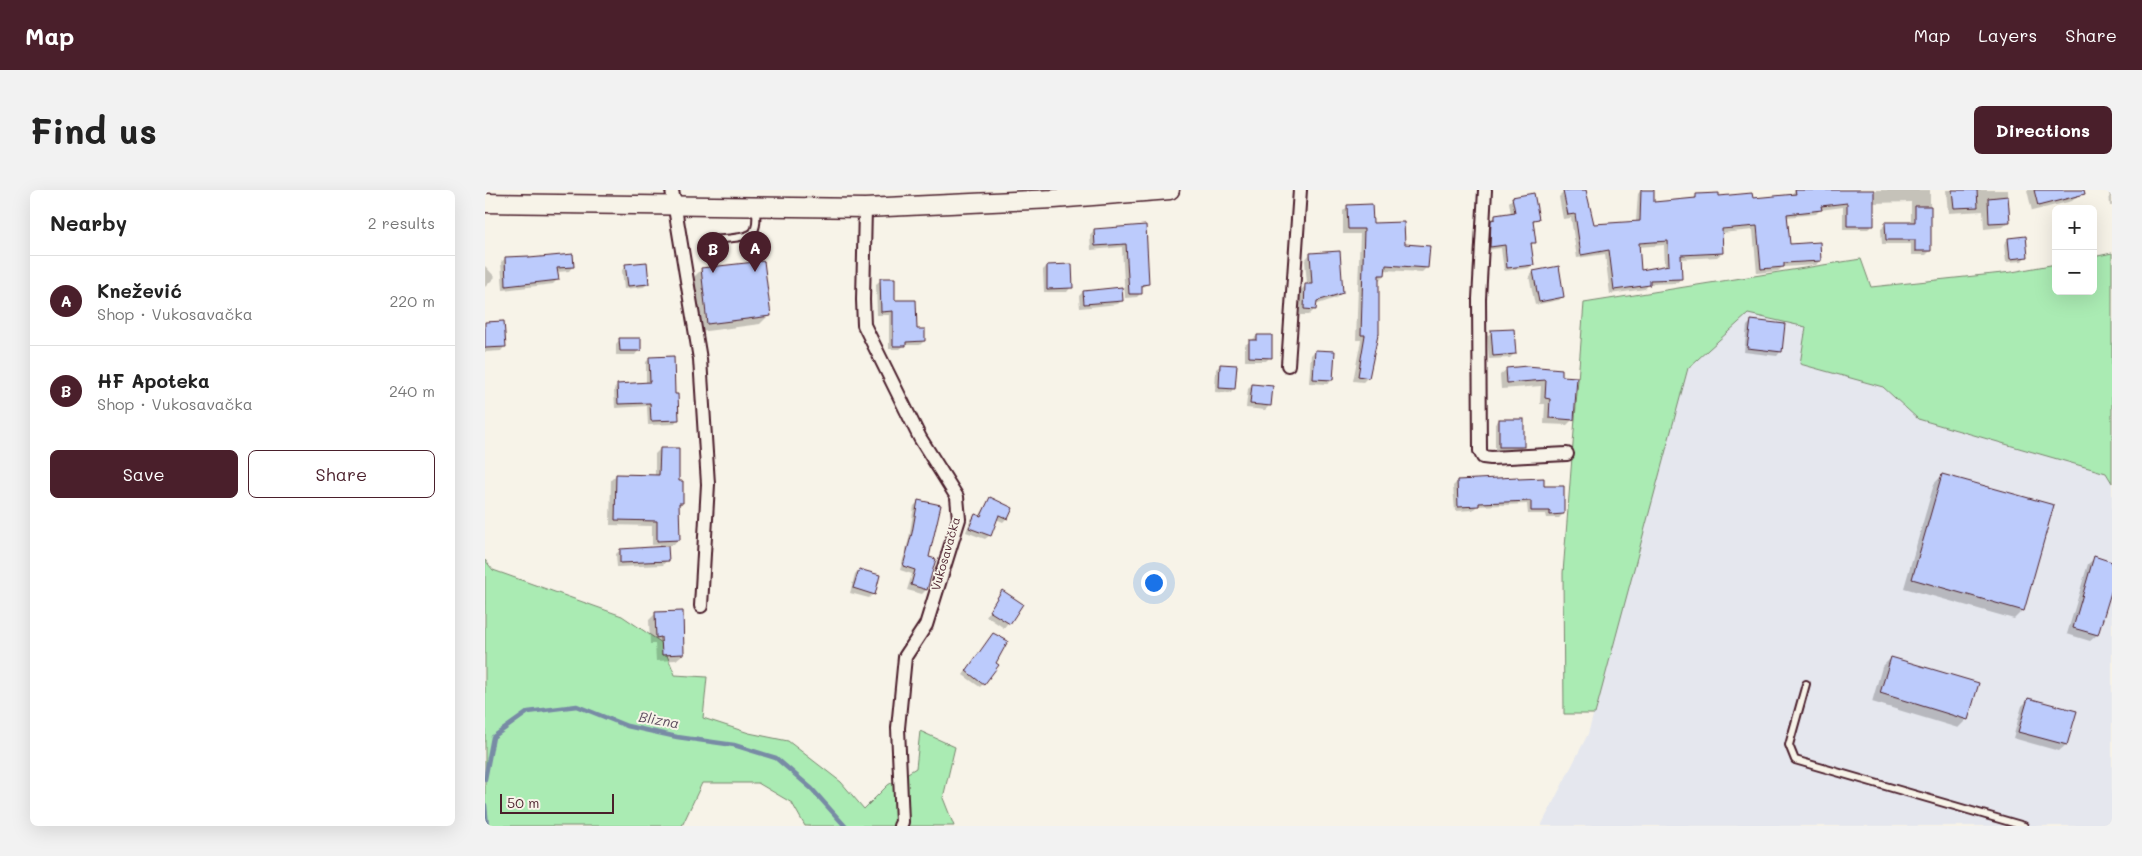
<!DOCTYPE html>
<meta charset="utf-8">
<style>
:root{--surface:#fff;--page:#f2f2f2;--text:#222;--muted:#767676;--line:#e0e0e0;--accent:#4a1f2b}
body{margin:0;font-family:Mali,sans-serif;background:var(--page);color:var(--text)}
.controls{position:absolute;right:15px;top:15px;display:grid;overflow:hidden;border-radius:8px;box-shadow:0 5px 20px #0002}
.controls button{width:45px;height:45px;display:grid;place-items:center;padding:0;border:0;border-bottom:1px solid var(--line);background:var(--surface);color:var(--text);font:25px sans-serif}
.scale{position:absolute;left:15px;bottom:12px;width:114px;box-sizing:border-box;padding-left:5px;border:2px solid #4a1f2b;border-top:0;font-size:14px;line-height:18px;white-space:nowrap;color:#4a1f2b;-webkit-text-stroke:4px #f7f3e8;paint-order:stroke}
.you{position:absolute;left:668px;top:392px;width:18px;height:18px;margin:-12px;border:4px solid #fff;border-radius:50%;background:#1a73e8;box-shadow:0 0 0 8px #1a73e833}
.badge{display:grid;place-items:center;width:32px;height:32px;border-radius:50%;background:var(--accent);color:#fff;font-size:16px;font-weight:700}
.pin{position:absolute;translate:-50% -41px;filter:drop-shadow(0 1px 2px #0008)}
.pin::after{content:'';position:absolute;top:26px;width:18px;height:15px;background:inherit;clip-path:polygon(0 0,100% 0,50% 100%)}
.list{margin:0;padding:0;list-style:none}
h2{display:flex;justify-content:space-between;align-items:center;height:65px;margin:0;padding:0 20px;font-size:21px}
h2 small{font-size:16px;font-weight:400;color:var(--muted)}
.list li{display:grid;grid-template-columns:32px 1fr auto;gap:15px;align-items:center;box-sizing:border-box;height:90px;padding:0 20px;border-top:1px solid var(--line)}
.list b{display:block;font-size:19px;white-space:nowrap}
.list p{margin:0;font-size:16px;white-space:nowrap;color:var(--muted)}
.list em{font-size:16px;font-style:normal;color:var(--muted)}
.actions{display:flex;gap:10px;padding:15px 20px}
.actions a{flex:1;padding:11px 0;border:1px solid var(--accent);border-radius:8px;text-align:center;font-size:18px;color:var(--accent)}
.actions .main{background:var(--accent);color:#fff}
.map{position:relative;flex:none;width:1627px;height:636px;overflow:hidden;border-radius:8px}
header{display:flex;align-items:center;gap:30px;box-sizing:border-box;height:70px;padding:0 25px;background:var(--accent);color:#fff}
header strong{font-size:24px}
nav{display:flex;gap:28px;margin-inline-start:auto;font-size:18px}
.intro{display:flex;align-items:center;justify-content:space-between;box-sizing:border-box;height:120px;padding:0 30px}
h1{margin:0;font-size:35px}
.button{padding:12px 22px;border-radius:8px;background:var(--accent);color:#fff;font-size:18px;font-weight:700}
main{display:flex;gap:30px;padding:0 30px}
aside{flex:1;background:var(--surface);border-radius:8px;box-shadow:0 5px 20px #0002}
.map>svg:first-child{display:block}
.built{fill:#e5e7ee}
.green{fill:#aaebb3;stroke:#7a856f}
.shadow{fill:#0003;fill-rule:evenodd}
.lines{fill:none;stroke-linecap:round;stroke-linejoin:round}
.stream{stroke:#788ba5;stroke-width:4.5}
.building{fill:#bccbfc;stroke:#4a1f2b;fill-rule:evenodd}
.service-casing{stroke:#4a1f2b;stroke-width:10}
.minor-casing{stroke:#4a1f2b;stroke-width:16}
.secondary-casing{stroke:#4a1f2b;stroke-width:21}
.service{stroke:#f7f3e8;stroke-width:6}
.minor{stroke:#f7f3e8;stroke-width:12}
.secondary{stroke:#f7f3e8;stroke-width:18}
.labels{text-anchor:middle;stroke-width:4;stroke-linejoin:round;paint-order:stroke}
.street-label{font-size:12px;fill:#4a1f2b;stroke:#f7f3e8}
.water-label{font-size:14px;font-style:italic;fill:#5d4c5e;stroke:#f7f3e8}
</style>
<header>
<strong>Map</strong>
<nav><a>Map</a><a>Layers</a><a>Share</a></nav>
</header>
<div class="intro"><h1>Find us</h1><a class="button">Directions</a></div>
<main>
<aside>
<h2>Nearby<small>2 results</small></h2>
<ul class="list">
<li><span class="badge">A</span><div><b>Knežević</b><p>Shop · Vukosavačka</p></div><em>220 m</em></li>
<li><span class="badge">B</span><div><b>HF Apoteka</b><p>Shop · Vukosavačka</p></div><em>240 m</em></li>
</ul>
<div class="actions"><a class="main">Save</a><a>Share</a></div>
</aside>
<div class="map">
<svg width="1627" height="636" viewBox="0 0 1627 636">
<rect width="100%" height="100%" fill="#f7f3e8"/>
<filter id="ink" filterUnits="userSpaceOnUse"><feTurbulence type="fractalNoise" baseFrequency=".02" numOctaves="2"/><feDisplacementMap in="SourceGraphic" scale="10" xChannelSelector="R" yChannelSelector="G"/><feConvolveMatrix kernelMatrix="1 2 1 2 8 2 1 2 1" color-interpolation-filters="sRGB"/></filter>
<g filter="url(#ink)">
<!-- built -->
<polygon class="built" points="1263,123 1322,137 1315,174 1398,197 1433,229 1621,283 1627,293 1627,636 1056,636 1103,544 1203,178"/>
<!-- green -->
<g class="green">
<polygon points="1627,63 1627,293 1621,283 1433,229 1398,197 1315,174 1321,137 1263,124 1203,178 1110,524 1079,524 1078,383 1099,113 1376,69 1386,97 1527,82 1571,74 1571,101 1608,101 1608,67"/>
<polygon points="0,370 8,380 137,426 177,453 190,485 222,487 218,528 264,543 303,551 356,592 379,619 403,595 431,578 435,541 470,557 458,608 469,636 320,636 307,613 273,593 217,593 197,636 0,636"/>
</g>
<!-- shadow -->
<g class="shadow">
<path d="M1091 0H1100L1108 35 1151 32 1153 4 1156 0 1167 13 1207 10 1212 5 1266 10 1306 4 1311 0H1445V61L1441 65H1426V54H1397L1396 38 1401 34 1426 33V12L1388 13V35L1383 39H1358V17L1335 20 1331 24 1301 27 1304 56 1335 70 1331 75 1298 77 1293 81 1272 83 1268 40 1236 43 1237 63 1232 67 1195 69 1196 88 1192 93 1164 94 1160 99 1125 104 1120 64 1092 68 1086 28 1078 29 1074 7 1078 3ZM1179 55 1180 77 1154 81 1153 57Z"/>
<polygon points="1461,0 1523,0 1524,32 1518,37 1499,39 1498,21 1463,23"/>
<polygon points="1542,0 1591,0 1593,5 1587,11 1547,21"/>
<polygon points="1624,0 1627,0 1627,16 1625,16"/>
<polygon points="1027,9 1052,29 1047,33 1049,52 1045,56 1048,74 1044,78 1019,81 1016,58 1002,60 1003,35 1010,26 1026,24 1024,12"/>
<polygon points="863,16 887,35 919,55 942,77 937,82 899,80 899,85 894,90 891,146 883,187 878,192 868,191 876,150 871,150 875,44 858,44 858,21"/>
<polygon points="660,36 662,94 656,98 656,103 652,107 640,108 637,57 606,60 605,45 609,40"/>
<polygon points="1523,49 1541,66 1537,71 1521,72 1519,54"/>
<polygon points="825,64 857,102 851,108 830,115 830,119 824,125 814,125 815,101 822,94 820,70"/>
<polygon points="21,68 43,69 88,76 84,81 72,82 72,90 68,94 18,100 16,72"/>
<polygon points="0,76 10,87 0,97"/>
<polygon points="141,76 163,93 159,97 139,99 137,80"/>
<polygon points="562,76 586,97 582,102 559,102 558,80"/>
<polygon points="216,80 284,125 275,134 214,142 208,88"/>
<polygon points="1049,82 1078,106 1074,110 1050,115 1044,86"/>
<polygon points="396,90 409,112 439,151 435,155 420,155 415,159 404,159 404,125 392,125 391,94"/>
<polygon points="598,102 637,110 633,114 595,118 594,106"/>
<polygon points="1266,132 1296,161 1292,166 1259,162 1262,136"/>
<polygon points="0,134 20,156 16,161 0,162"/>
<polygon points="1007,142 1029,164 1025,168 1004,169 1002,146"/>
<polygon points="772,146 785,167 781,171 760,171 760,155"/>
<polygon points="135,149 154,160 150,165 131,165 131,154"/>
<polygon points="830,161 847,190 843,194 824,193 826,165"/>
<polygon points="165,168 189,205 193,229 189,234 163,235 162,216 130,218 129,199 133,195 161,194 161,172"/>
<polygon points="736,175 749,198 745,203 730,202 731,179"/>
<polygon points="1022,179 1075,187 1088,229 1082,235 1059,234 1060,214 1055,214 1056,196 1016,199 1015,185"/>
<polygon points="767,195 785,215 780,220 761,218 763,199"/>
<polygon points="1014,230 1038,256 1034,261 1010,261 1010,234"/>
<polygon points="175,259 193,292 197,313 193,317 194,349 189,355 167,355 167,336 125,335 126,290 131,285 170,286 170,264"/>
<polygon points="1457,285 1538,420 1529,429 1419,398 1449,294"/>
<polygon points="1032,290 1058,297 1078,324 1074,328 1062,328 1061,324 1043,324 1042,314 992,316 988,320 970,321 968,296 972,292"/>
<polygon points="505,308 522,328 518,332 511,329 505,345 500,349 481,342 486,329 490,325 494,327"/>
<polygon points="434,311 443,368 441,400 437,404 422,400 427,384 415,380 424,349 429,316"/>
<polygon points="135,360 182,370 178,375 132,377 131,364"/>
<polygon points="1610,368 1627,373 1627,401 1625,400 1612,445 1605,451 1582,444 1603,374"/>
<polygon points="374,380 388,404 384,408 365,403 370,384"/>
<polygon points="517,402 536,414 519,438 501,426"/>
<polygon points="171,423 198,464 191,470 171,471 170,454 165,454 164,430"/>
<polygon points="505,448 498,494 495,497 478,485"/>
<polygon points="1406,468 1482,529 1473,538 1387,512 1397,477"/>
<polygon points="1544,509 1581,555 1574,561 1528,548 1537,516"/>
</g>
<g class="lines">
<!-- stream -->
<g class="stream">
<polyline points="0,589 8,547 43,522 92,516 142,536 192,547 249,555 291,568 327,599 360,636"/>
<polyline points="0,615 2,636"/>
</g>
</g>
<!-- building -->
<g class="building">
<path d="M1085 0H1101L1109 34 1155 31 1156 0H1169V12L1211 8V4L1234 3V6L1267 3 1268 8 1311 4 1310 0H1389V36H1362V13L1336 16 1337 20 1302 24 1305 54 1335 52 1336 71 1299 73V77L1276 79 1272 36 1237 39 1238 63 1196 65 1197 89 1165 90V95L1129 100 1124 60 1096 65 1090 24 1083 25 1078 1ZM1183 51 1184 75 1156 80 1154 53Z"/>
<polygon points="1467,0 1492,0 1493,17 1469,18"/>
<polygon points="1549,0 1599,0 1600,4 1553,16"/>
<polygon points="1049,3 1054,29 1048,30 1051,53 1046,53 1049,75 1022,78 1020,55 1005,57 1006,30 1010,29 1010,25 1030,22 1027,7"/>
<polygon points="1523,6 1525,32 1504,33 1503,8"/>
<polygon points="887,14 888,33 919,32 920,54 945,56 943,78 901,75 900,85 894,85 894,145 893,145 884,188 873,186 880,145 876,145 879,39 863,39 862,15"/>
<polygon points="1430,16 1446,16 1446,61 1430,61 1430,50 1401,50 1400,32 1430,32"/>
<polygon points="661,35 664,94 657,95 657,104 644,104 641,54 610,56 609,39"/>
<polygon points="1541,46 1543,67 1525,69 1523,48"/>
<polygon points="855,61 858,103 832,111 831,120 819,119 820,94 827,94 825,63"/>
<polygon points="88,64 89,77 72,78 74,90 21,96 20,67 44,66 44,68"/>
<polygon points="279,71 286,126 222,134 216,78"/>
<polygon points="162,72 164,94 143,96 140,74"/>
<polygon points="587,74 588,98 562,99 562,75"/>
<polygon points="1074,76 1079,107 1054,112 1048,81"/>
<polygon points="395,88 410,88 410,110 431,110 432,139 440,139 440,151 421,152 421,156 408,156 408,121 396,122"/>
<polygon points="637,97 638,111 599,114 598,101"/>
<polygon points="1266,130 1300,134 1297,162 1262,158"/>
<polygon points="19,131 21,157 0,158 0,132"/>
<polygon points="1029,139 1031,164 1008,166 1006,140"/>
<polygon points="772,145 787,145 787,168 764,167 764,150 772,150"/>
<polygon points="134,148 156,148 156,161 135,161"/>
<polygon points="830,160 850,161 848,190 828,189"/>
<polygon points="189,166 190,204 193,204 194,230 166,231 165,213 133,214 132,194 165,192 164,167"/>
<polygon points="735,174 752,175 750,199 734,198"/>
<polygon points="1042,176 1077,179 1077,186 1092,187 1089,230 1064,228 1065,209 1060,208 1061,190 1022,193 1021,178"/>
<polygon points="767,194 788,196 786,216 765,214"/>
<rect x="1014" y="229" width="25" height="28"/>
<polygon points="175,258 194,258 194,291 198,291 198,313 194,313 195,350 172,351 172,331 130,330 131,284 174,285"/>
<polygon points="1457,284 1569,315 1539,421 1427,389"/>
<polygon points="1033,287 1033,289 1059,288 1059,296 1079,296 1079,324 1065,325 1065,321 1046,321 1046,311 994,313 994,316 973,317 972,290"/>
<polygon points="505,307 528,318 523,329 514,325 506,346 484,338 490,324 496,326"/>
<polygon points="433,310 456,315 444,367 451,369 442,400 426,395 430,380 418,376 427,343"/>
<polygon points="183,356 184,371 135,373 135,359"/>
<polygon points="1609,366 1627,372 1627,399 1613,445 1588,438"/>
<polygon points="374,379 395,385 390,405 368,398"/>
<polygon points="517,400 538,414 525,434 504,421"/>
<polygon points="198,421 199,464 177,465 176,447 171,448 170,422"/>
<polygon points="508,443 523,451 511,473 514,475 499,495 481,481"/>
<polygon points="1406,467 1494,493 1483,530 1395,503"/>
<polygon points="1543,508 1592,521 1582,555 1533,542"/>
</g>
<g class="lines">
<defs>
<g id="service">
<path d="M224 50C234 49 261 49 268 42 273 36 271 24 271 17"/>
<polyline points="1321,494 1304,555 1310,570 1539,636"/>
</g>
<g id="minor">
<polyline points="187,0 215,169 223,294 216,416"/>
<polyline points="1000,0 994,109 995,261 998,267 1006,268 1082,264"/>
<polyline points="380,18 378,110 379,135 435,248 472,307 474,329 441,435 420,467 413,538 417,632 415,636"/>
<polyline points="803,175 815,0"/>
</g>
<polyline id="secondary" points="0,13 380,18 569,9 685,0"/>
</defs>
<!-- service casing -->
<use href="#service" class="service-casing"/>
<!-- minor casing -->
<use href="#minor" class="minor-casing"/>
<!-- secondary casing -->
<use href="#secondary" class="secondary-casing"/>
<!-- service -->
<use href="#service" class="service"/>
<!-- minor -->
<use href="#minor" class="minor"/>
<!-- secondary -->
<use href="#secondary" class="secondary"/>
</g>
</g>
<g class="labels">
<!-- street labels -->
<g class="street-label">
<text transform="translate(461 364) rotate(-74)" y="4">Vukosavačka</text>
</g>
<!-- water labels -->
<g class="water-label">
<text transform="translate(174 530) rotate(10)" y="5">Blizna</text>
</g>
</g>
</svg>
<div class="controls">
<button>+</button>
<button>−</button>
</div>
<div class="scale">50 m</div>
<div class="you"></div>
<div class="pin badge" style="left:270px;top:82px">A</div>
<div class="pin badge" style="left:228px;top:83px">B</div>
</div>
</main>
